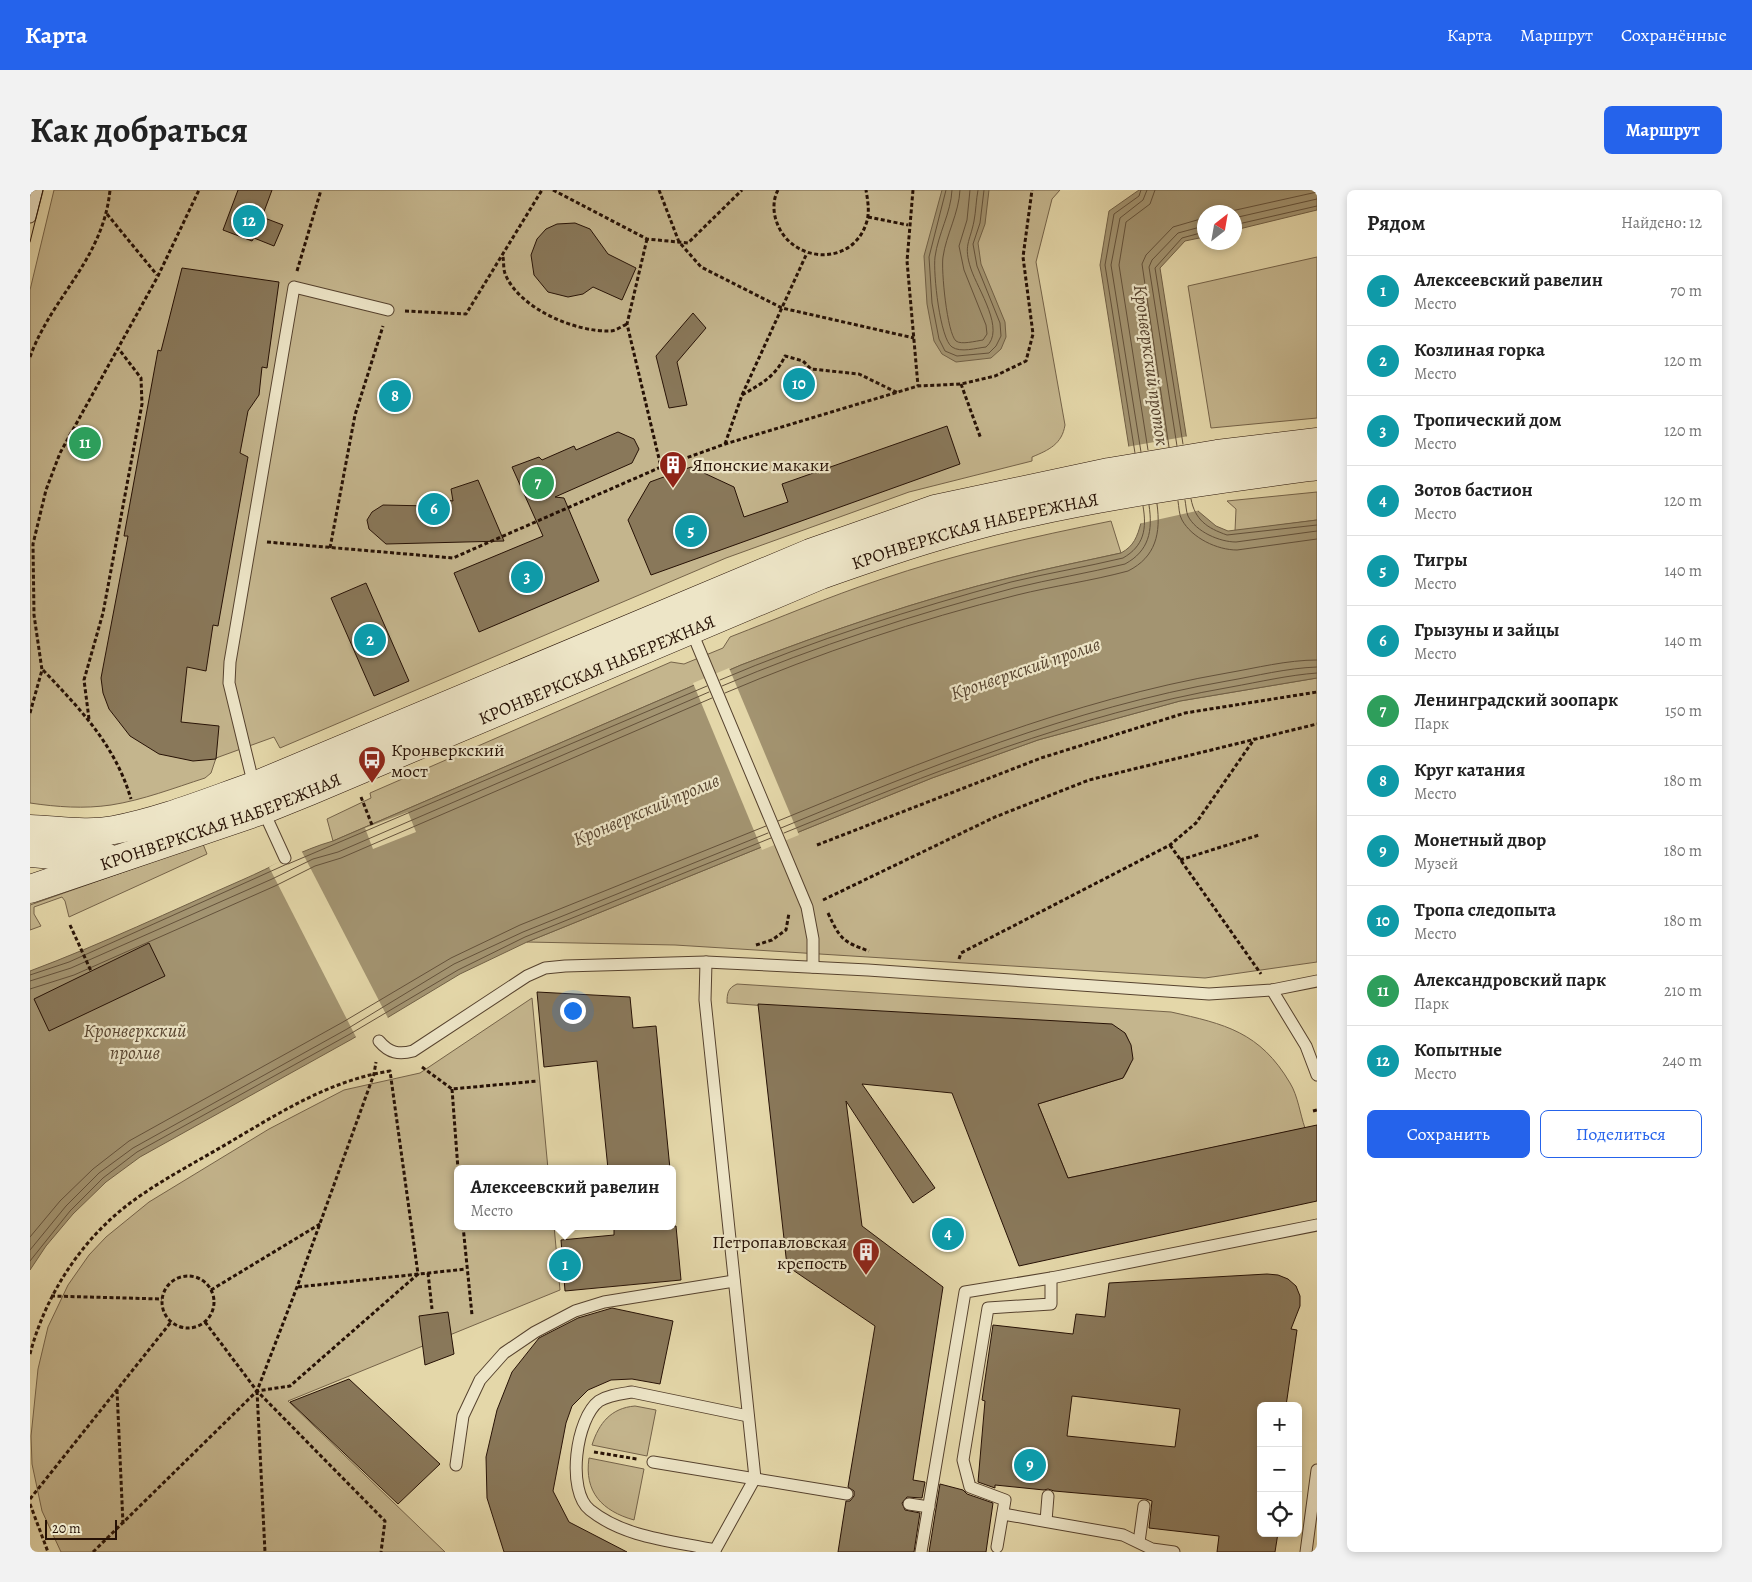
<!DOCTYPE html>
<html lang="ru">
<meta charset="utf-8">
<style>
:root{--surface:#fff;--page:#f2f2f2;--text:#222;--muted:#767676;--line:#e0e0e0;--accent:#2563eb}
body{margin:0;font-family:Alegreya,serif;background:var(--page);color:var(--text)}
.controls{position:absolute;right:15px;bottom:15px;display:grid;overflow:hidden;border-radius:8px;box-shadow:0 2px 8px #0003}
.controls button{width:45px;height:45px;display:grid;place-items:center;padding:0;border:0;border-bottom:1px solid var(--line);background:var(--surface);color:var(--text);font:25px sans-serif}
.compass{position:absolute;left:1167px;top:15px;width:45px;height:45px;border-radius:50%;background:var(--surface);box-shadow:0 2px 8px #0003;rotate:31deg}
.scale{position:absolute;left:15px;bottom:12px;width:72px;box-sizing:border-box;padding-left:5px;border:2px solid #261105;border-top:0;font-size:14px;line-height:18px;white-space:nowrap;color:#261105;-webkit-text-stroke:4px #ede5c7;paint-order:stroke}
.you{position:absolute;left:542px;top:820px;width:18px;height:18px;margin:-12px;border:4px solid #fff;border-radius:50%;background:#1a73e8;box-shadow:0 0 0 8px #1a73e833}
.badge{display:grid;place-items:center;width:32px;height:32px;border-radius:50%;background:var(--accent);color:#fff;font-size:16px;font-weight:700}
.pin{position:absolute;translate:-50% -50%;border:2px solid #fff;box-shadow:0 1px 5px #0006}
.popup{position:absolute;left:424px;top:975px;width:222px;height:65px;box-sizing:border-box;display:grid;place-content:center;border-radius:8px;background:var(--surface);filter:drop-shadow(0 1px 4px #0005);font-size:16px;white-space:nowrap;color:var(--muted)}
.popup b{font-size:19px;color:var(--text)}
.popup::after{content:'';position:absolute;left:50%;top:100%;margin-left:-10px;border:10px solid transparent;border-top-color:var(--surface)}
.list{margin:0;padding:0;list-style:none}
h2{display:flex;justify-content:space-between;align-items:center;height:65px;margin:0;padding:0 20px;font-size:21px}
h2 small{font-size:16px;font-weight:400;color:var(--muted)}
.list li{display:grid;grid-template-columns:32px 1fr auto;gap:15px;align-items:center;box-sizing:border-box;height:70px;padding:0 20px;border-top:1px solid var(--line)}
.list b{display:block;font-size:19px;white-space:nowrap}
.list p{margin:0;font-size:16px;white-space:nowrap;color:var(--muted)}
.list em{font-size:16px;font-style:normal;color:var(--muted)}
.actions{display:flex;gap:10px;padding:15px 20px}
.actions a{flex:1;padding:11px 0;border:1px solid var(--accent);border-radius:8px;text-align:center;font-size:18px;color:var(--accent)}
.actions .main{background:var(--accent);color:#fff}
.icon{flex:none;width:28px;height:28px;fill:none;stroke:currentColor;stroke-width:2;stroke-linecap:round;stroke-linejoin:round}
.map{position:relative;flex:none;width:1287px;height:1362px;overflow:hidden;border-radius:8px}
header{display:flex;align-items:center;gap:30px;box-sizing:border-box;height:70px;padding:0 25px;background:var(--accent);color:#fff}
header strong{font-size:24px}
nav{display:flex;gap:28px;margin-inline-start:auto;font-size:18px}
.intro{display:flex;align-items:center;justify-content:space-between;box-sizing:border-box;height:120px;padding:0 30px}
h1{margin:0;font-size:35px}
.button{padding:12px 22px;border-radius:8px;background:var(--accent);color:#fff;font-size:18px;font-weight:700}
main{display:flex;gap:30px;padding:0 30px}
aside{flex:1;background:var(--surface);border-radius:8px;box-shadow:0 2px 8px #0003}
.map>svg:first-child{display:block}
.green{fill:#c4b58d;stroke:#756349}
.water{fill:#a39471;stroke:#716046}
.pier{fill:#e4d7a9}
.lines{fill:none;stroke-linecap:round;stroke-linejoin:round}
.shore{stroke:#64523b;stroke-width:1}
.building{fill:#89785a;stroke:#261105;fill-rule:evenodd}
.lane-casing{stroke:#56422e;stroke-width:13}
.secondary-casing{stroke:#261105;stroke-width:29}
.path{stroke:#261105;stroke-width:3;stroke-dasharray:4 2.5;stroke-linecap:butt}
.lane{stroke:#ede5c7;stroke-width:11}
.secondary{stroke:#ede5c7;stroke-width:28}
.tram{stroke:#261105;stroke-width:1}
.labels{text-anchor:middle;stroke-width:4.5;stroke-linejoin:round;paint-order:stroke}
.poi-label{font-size:18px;fill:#261105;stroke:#ede5c7;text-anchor:start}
.street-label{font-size:18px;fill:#261105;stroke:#ede5c7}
.water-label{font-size:19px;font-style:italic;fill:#584530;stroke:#ede5c7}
</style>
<header>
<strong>Карта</strong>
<nav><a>Карта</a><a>Маршрут</a><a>Сохранённые</a></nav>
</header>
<div class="intro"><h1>Как добраться</h1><a class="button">Маршрут</a></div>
<main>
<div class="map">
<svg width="1287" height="1362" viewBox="0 0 1287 1362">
<rect width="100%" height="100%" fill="#e4d7a9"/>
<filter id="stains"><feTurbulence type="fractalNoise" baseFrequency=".004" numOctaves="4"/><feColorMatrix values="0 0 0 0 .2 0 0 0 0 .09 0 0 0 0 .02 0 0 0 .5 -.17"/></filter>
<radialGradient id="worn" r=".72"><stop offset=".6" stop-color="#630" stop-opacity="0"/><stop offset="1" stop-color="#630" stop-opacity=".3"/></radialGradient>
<!-- green -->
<g class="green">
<path d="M24 0H1030L1022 9 1006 72 1035 235C1032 254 1019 260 1002 267V271L879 302 696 368 250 558 244 547 186 568 181 583 175 588C144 598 113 610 81 615 54 619 27 617 0 613V100Z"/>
<polygon points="1287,67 1287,228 1181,238 1158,96"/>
<polygon points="1287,302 1287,330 1205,341 1206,319 1197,311"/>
<path d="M1081 331 1091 363C1055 371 1019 378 983 387 891 409 800 441 711 475L303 651 297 629 341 608 340 603 641 472 654 474 693 458 700 447C749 428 798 407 849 390 925 364 1002 347 1081 331Z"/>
<polygon points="1287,488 1287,772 1175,788 645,755 497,752 902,588 1008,550 1150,511"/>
<polygon points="173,654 177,664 39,727 35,711 32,707 4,717 4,724 11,736 0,740 0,715"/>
<path d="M707 794 1141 822C1195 834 1230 842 1260 893 1268 906 1270 924 1275 938L1038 988 1008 914 1093 888C1104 872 1104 860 1095 843L697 813C697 803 698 798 707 794Z"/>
<polygon points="502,808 518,979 428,979 428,1036 524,1036 530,1100 258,1211 415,1362 31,1362 12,1321 2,1274 1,1246 8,1179 18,1137 38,1095 59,1065 76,1047 119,1012 239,939 314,900 390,883"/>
<path d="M605 1216 626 1220 617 1266 562 1255C569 1233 581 1218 605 1216Z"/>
<path d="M559 1268 614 1279 604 1330C572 1321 554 1302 559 1268Z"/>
</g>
<!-- water -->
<g class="water">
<polygon points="912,0 959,0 955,34 948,53 951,74 975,132 976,147 971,159 961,168 926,172 912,164 904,151 897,114 894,66"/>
<path d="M1109 0H1287V20L1205 40 1204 22H1174V47L1155 51 1130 78 1168 321 1186 336 1198 341 1287 330V488L1150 511 1008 550 902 588 497 752 430 784 322 849 110 967 76 992 43 1024 16 1056 0 1080V781C72 754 141 721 212 690 242 677 271 660 303 651L711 475C800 441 891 409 983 387 1019 378 1055 371 1091 363 1104 356 1107 347 1111 333L1070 75 1079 21Z"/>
</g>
<!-- pier -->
<g class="pier">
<polygon points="1159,246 1171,320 1108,334 1096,257"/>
<polygon points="699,478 769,645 732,660 663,493"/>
<polygon points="378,622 386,642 343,659 335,638"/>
<polygon points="271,660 359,830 327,849 239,677"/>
</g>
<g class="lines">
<!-- shore -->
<g class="shore">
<polyline points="916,0 899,67 902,113 909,149 915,161 927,166 959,163 966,156 971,146 970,133 947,76 943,54 950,33 954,0"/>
<path d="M922 0C921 23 908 44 905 67 903 83 910 149 922 157 931 163 946 158 956 157 976 140 948 100 941 79 933 55 940 52 944 31 946 21 946 10 948 0"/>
<path d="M930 0C929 23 916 45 913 67 911 80 917 143 926 151 931 155 946 151 953 150L957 144 956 135 934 80 929 56 937 30 940 0"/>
<polyline points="1197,22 1287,2"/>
<polyline points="1204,28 1287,9"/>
<polyline points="1204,35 1287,16"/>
<polyline points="1153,254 1125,78 1152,48 1174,42"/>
<polyline points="1147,256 1119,77 1122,70 1148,43 1174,36"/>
<polyline points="1139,257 1112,74 1116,65 1143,37 1174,28"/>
<polyline points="1118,260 1089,75 1096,32 1120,14 1125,0"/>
<polyline points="1111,262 1081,75 1090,28 1113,10 1117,0"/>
<polyline points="1105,263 1075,75 1084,24 1109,6 1111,0"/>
<path d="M1161 309C1165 330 1177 338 1197 345L1287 335"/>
<path d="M1155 310C1156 315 1156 321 1158 326 1166 342 1190 352 1206 352L1287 341"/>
<path d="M1148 311C1149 317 1149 325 1152 330 1162 348 1187 360 1207 360L1287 349"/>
<path d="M690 490C784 450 882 419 981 392 1018 383 1056 377 1093 368 1114 356 1117 339 1113 316"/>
<path d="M692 496C786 456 885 424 984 398 1021 389 1058 383 1095 374 1119 361 1123 341 1119 315"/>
<path d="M695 503C789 463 887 430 987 405 1023 396 1061 391 1098 381 1126 367 1131 343 1127 314"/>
<path d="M748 631C894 571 1041 510 1197 483 1226 478 1257 470 1287 470"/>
<path d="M751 638C896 578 1042 518 1197 491 1226 486 1257 478 1287 477"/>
<path d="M754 643C899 584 1045 524 1201 497 1229 492 1259 485 1287 483"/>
<polyline points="258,674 677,496"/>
<polyline points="0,785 39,772 257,674"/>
<polyline points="0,791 41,778 242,689 283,669 308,662 679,502"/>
<polyline points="0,799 44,785 245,696 285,676 311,668 682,508"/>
<polyline points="0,1047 30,1011 63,979 99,951 313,832 421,768 490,735 736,636"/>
<polyline points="0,1060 36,1016 69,983 103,958 317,839 424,774 493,742 738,643"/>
<polyline points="0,1071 40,1021 73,988 107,962 320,844 428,780 495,747 741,648"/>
</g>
</g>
<!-- building -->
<g class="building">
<polygon points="208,0 242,0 232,27 253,35 244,56 224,48 222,51 193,40"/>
<polygon points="545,33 560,39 578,64 606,78 592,110 563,97 553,104 538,107 518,102 504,85 501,65 507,49 516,39 527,34"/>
<polygon points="152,78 249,92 237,178 232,177 229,205 218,221 210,263 218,267 188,436 183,435 176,481 157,477 151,532 189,536 186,569 163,571 129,564 100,546 79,519 73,503 71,488 98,346 94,346 128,160 131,161"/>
<polygon points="663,123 676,138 647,172 657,215 639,218 626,166"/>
<polygon points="917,236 930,274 621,385 598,330 620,292 661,277 704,297 714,327 758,312 752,294"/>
<polygon points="588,242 604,249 609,259 602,273 525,307 534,308 569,391 449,442 424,383 513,346 482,277 509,267 512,270 544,256 546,260"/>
<polygon points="448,290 474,351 356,354 339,339 337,330 342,322 353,315 400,316 401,308 423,311 421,299"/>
<polygon points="336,393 379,491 344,506 301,408"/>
<polygon points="119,753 135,786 19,841 4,809"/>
<polygon points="507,802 600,807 603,838 626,836 640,979 578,979 567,871 514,877"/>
<polygon points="728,814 1082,834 1095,843 1101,855 1103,869 1093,888 1008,914 1038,988 1287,935 1287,1011 989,1076 922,903 832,894 905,998 883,1013 816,911 832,1036 913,1097 883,1290 895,1292 892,1308 877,1307 872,1313 875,1320 890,1323 884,1362 808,1362 816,1311 820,1311 824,1306 824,1301 818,1297 845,1136 757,1076"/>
<polygon points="584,1036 646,1036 651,1090 535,1101 531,1050 584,1045"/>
<path d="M1237 1084 1248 1085 1258 1089 1266 1096 1270 1106V1116L1261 1139 1267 1140 1256 1216H1231V1343H1248L1245 1362H1187L1189 1346 1119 1338 1122 1311 1116 1309 1024 1301 1018 1299 1014 1300 965 1295V1298L948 1292 955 1211 952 1210 963 1135 1043 1144 1046 1124 1075 1127 1079 1093ZM1042 1206 1150 1219 1145 1257 1037 1246Z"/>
<polygon points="582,1118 643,1131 630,1194 602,1189 581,1190 558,1200 542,1216 536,1233 523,1301 539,1332 597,1362 474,1362 457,1308 456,1267 467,1220 482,1182 509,1148 548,1128"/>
<polygon points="418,1122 424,1164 395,1175 389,1126"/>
<polygon points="319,1189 410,1274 368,1314 260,1212"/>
<polygon points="910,1294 933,1300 937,1304 963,1313 956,1362 899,1362"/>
</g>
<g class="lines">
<defs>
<g id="lane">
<polyline points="0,27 7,0"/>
<polyline points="661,440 777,717 783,749 783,777"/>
<polyline points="224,596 199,493 200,472 264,97 358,120"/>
<polyline points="233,620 255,668"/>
<polyline points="676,772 675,810 725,1288 684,1362"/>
<polyline points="1242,800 1276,856 1287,885"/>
<path d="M349 851C359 863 369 865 383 861L497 786 515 778 535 776 676 772 838 780 1179 804 1242 800 1287 791"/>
<polyline points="623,1272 817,1304"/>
<polyline points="426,1275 433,1226 450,1190 474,1163 505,1142 545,1121 574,1112 704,1091"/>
<polyline points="879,1314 899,1317"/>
<polyline points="973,1324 1093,1345 1122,1359 1144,1362"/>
<polyline points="1016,1331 1018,1306"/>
<polyline points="1109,1352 1114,1316"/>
<polyline points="967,1357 975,1310 940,1297 933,1270 958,1118 1021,1114 1021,1088"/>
<path d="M685 1360C643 1351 595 1348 560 1320 536 1301 546 1228 569 1211 579 1205 590 1204 602 1202L718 1226"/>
<polyline points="891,1362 935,1102 1021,1088 1287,1035"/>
<polyline points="1276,1362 1287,1280"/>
</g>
<g id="secondary">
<path d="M0 639C28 640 57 645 84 640 132 631 178 612 224 596L780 363 905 319 1079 282 1187 264 1287 252"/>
<polyline points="0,663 56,668 76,667"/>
<path id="s1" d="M0 699 233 620 280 601 791 385C859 361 927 338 998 323 1093 302 1191 289 1287 276"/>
</g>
</defs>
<!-- lane casing -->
<use href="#lane" class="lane-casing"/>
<!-- secondary casing -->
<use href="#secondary" class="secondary-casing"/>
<!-- path -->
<g class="path">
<polyline points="523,0 617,49 658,53 712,0"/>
<polyline points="629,0 649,52 671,77 752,118 884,148"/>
<path d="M748 0C743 9 743 21 746 30 759 73 821 78 836 34 840 23 838 12 836 0"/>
<polyline points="883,0 877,71 888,196"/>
<polyline points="77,24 127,85"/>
<polyline points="838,27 878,35"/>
<polyline points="617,49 597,134 631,277"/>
<path d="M473 67C474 73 473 80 476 86 491 119 545 142 580 141 586 141 592 136 597 134"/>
<polyline points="267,81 291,0"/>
<polyline points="375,121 436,124 512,0"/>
<path d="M0 167C22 106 73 70 80 0"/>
<polyline points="931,194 951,249"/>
<path d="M712 205C731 194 746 186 755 166L773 171 781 179 829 184 868 203"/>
<polyline points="695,254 712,205 777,63"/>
<polyline points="237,352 423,368 631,277 695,254 888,196 931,194 965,186 996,171 1003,144 993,67 1002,0"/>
<polyline points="300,358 325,225 353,136"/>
<path d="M13 480C51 520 85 555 101 609"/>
<polyline points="0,523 12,480 4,425 3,354 16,300 30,263 128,86 169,0"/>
<polyline points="59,529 54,490 73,423 112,214 111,188 88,158"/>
<polyline points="331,607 342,635"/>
<polyline points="787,655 1011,568 1155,523 1287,502"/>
<polyline points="1140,655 1231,784"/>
<polyline points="1150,670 1229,645"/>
<polyline points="793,710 965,627 1059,590 1287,534"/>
<path d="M798 723C810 749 813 752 839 761"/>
<polyline points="40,735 61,781"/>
<polyline points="726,755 742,750 756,740 759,723"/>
<polyline points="929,769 931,763 1140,655 1166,633 1225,548"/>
<polyline points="392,877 422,899 508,891"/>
<polyline points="422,899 428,979"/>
<polyline points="1283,921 1287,920"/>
<polyline points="433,1036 442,1125"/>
<polyline points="398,1083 402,1119"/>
<circle cx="158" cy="1112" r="26"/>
<polyline points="268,1097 436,1079"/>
<polyline points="181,1100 290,1034"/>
<polyline points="21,1106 132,1109"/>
<polyline points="175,1132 227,1201 355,1331 351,1362"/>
<path d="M0 1164C16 1103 54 1045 107 1008 138 986 172 969 205 949 254 920 302 890 360 881L388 1084 260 1196 227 1201"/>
<polyline points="87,1200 93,1334"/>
<polyline points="227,1201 235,1362"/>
<polyline points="564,1262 607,1269"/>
<polyline points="0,1309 141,1132"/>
<polyline points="0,1314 18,1362"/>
<polyline points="63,1362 227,1201 267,1097 344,884 346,872"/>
</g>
<!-- lane -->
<use href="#lane" class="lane"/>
<!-- secondary -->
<use href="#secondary" class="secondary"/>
<!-- tram -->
<g class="tram">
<polyline points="0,5 1,0"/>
<polyline points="0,52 13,0"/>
</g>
</g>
<!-- icons -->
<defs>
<symbol id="building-pin" viewBox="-11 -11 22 30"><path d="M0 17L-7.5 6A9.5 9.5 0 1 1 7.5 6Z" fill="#8f2418" stroke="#ede5c7"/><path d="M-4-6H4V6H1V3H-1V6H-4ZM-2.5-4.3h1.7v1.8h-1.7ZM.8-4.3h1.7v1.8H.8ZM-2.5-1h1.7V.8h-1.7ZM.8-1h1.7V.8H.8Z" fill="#fff"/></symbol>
<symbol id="bus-pin" viewBox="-11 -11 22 30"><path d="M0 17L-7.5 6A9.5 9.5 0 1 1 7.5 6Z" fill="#8f2418" stroke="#ede5c7"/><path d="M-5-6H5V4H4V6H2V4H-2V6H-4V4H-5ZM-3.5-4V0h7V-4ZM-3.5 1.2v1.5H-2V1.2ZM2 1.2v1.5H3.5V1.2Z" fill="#fff"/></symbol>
</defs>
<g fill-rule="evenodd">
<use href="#building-pin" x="627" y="259" width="32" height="43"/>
<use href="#bus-pin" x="326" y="554" width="32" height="43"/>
<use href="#building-pin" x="820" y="1046" width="32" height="43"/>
</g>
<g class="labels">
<!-- poi labels -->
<g class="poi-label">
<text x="662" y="281">Японские макаки</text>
<text x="361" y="566">Кронверкский<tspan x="361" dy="21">мост</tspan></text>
<text x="817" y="1058" text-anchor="end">Петропавловская<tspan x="817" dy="21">крепость</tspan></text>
</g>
<!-- street labels -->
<g class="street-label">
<text dy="6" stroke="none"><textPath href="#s1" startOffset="1012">КРОНВЕРКСКАЯ НАБЕРЕЖНАЯ</textPath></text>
<text dy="6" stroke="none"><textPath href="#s1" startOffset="608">КРОНВЕРКСКАЯ НАБЕРЕЖНАЯ</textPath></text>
<text dy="6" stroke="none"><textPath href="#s1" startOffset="202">КРОНВЕРКСКАЯ НАБЕРЕЖНАЯ</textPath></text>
</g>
<!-- water labels -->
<g class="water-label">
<text transform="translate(1122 175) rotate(82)" y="7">Кронверкский проток</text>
<text transform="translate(995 478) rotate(-19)" y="7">Кронверкский пролив</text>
<text transform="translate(616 619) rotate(-23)" y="7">Кронверкский пролив</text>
<text x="105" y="847">Кронверкский<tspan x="105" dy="22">пролив</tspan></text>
</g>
</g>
<rect width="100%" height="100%" filter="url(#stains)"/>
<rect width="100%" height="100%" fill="url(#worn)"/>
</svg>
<div class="controls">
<button>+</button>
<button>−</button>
<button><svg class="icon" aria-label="locate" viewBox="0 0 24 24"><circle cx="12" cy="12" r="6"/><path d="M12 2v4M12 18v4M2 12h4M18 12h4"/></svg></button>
</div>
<svg class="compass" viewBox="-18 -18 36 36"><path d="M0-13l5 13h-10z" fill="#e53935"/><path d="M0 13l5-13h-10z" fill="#767676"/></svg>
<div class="scale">20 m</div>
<div class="you"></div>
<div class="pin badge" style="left:535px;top:1075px;background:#0f9aa8">1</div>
<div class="popup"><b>Алексеевский равелин</b>Место</div>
<div class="pin badge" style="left:340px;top:450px;background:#0f9aa8">2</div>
<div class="pin badge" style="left:497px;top:387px;background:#0f9aa8">3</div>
<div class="pin badge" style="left:918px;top:1044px;background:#0f9aa8">4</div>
<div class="pin badge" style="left:661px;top:341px;background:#0f9aa8">5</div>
<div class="pin badge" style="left:404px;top:319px;background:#0f9aa8">6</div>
<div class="pin badge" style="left:508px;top:293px;background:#2e9e5b">7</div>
<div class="pin badge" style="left:365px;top:206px;background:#0f9aa8">8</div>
<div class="pin badge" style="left:1000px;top:1275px;background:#0f9aa8">9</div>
<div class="pin badge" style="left:769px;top:194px;background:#0f9aa8">10</div>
<div class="pin badge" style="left:55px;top:253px;background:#2e9e5b">11</div>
<div class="pin badge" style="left:219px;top:31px;background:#0f9aa8">12</div>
</div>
<aside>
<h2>Рядом<small>Найдено: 12</small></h2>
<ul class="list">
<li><span class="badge" style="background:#0f9aa8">1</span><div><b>Алексеевский равелин</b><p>Место</p></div><em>70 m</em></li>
<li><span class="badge" style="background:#0f9aa8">2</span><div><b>Козлиная горка</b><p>Место</p></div><em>120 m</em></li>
<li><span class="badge" style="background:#0f9aa8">3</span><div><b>Тропический дом</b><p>Место</p></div><em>120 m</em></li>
<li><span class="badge" style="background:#0f9aa8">4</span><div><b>Зотов бастион</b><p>Место</p></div><em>120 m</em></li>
<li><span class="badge" style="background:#0f9aa8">5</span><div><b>Тигры</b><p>Место</p></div><em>140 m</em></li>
<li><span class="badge" style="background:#0f9aa8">6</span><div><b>Грызуны и зайцы</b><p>Место</p></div><em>140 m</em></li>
<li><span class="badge" style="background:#2e9e5b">7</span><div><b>Ленинградский зоопарк</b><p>Парк</p></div><em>150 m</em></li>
<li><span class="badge" style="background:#0f9aa8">8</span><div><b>Круг катания</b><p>Место</p></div><em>180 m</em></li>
<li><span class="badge" style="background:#0f9aa8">9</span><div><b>Монетный двор</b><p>Музей</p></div><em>180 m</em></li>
<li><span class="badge" style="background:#0f9aa8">10</span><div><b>Тропа следопыта</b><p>Место</p></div><em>180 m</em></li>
<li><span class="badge" style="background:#2e9e5b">11</span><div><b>Александровский парк</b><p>Парк</p></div><em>210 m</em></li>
<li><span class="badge" style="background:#0f9aa8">12</span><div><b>Копытные</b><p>Место</p></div><em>240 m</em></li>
</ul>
<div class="actions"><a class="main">Сохранить</a><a>Поделиться</a></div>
</aside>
</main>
